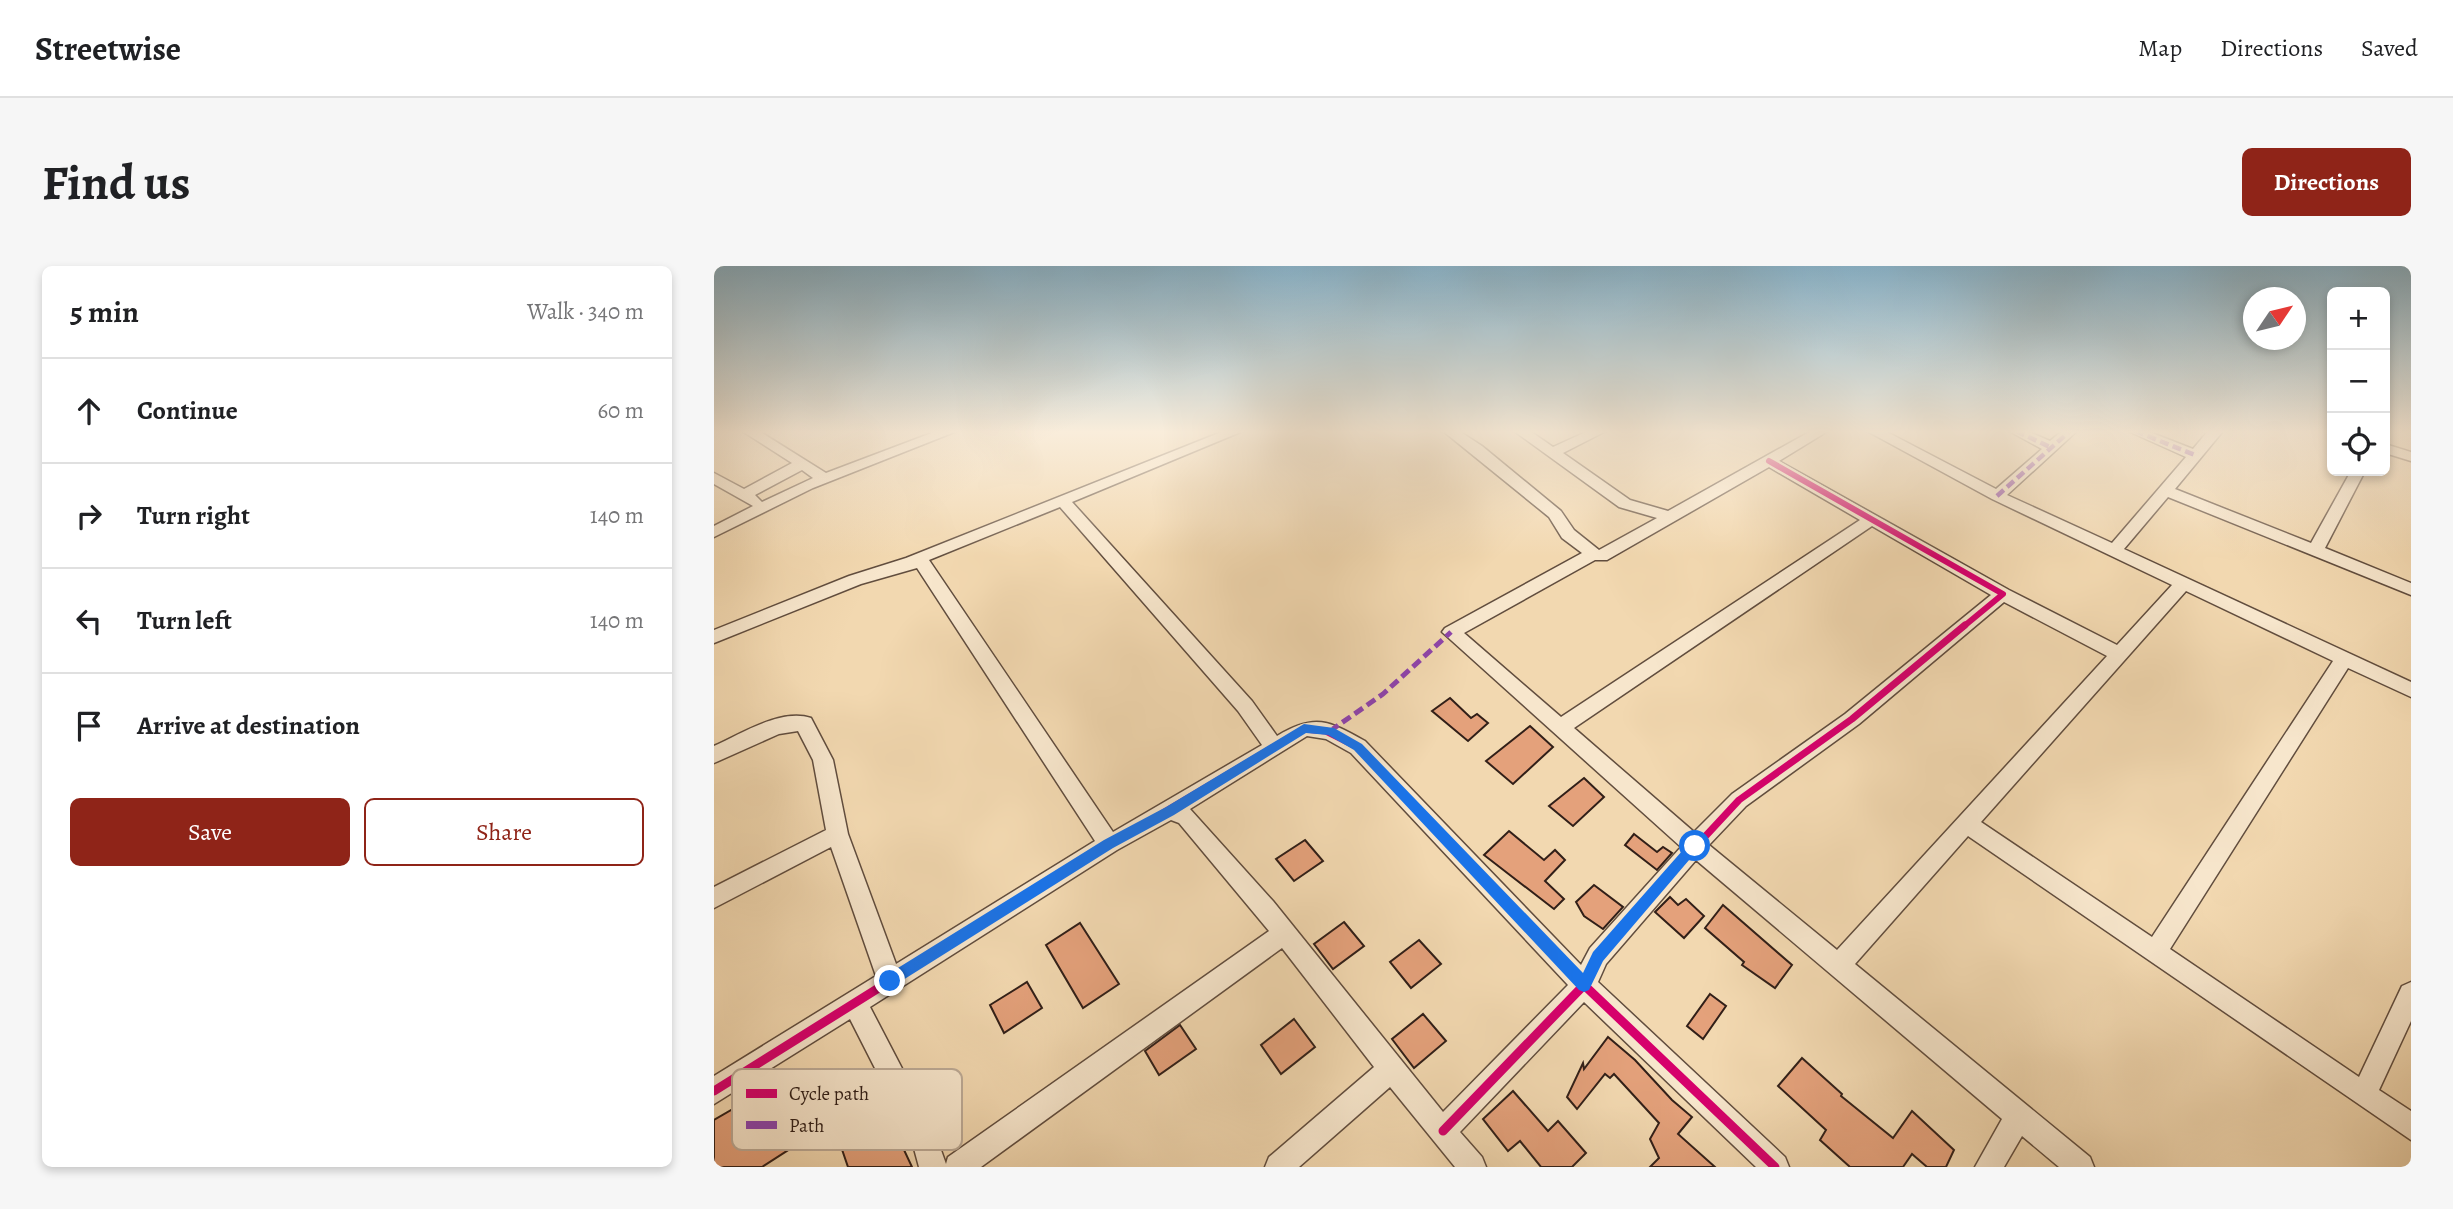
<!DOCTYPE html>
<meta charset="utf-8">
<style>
:root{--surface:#fff;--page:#f6f6f6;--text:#202124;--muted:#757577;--line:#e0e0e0;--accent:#8f2418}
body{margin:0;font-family:Alegreya,serif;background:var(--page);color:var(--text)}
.controls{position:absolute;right:21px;top:21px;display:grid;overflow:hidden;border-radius:10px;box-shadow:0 4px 10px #0003}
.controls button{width:63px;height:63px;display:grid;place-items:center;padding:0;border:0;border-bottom:2px solid var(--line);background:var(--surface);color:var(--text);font:35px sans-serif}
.compass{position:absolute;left:1529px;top:21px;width:63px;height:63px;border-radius:50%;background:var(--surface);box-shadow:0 4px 10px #0003;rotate:55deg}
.stop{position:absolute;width:21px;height:21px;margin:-16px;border:5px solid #1a73e8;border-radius:50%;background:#fff}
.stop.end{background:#1a73e8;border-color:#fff;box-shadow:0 2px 7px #0008}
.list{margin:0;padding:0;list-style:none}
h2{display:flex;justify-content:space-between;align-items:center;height:91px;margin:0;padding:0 28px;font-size:30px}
h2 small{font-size:23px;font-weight:400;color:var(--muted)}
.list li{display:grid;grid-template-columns:46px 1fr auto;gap:21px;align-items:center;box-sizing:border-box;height:105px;padding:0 28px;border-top:2px solid var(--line)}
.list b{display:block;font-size:26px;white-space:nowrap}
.list em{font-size:23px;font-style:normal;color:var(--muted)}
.actions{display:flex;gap:14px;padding:21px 28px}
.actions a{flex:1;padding:16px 0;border:2px solid var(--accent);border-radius:10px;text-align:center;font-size:24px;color:var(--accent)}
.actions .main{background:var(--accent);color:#fff}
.icon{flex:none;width:38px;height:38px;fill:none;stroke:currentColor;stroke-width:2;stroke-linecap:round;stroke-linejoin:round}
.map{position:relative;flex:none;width:1697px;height:901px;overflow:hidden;border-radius:10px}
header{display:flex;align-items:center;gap:42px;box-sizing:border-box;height:98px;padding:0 35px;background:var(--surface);border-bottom:2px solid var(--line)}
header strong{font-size:33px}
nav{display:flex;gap:38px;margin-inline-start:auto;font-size:24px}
.intro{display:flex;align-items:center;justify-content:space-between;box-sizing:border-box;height:168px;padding:0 42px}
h1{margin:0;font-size:49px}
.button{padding:18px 32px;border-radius:10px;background:var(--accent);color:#fff;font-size:24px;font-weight:700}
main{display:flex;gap:42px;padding:0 42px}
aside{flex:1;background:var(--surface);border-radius:10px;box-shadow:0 4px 10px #0003}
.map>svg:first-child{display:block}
.building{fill:#e4a17b;stroke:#311f18;stroke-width:2}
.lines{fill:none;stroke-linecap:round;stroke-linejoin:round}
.minor-casing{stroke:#614d3e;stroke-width:3}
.minor{fill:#f7e6cc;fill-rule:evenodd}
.quiet-far1{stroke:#8e44ad;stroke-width:4.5;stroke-dasharray:9 4.5;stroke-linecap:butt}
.quiet{stroke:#8e44ad;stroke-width:5;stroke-dasharray:10 5;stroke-linecap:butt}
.cycleway-far2-casing{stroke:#f7e6cc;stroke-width:10}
.cycleway-far1-casing{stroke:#f7e6cc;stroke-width:11}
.cycleway-casing{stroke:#f7e6cc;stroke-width:13}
.cycleway-far2{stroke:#d6006c;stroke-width:6}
.cycleway-far1{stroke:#d6006c;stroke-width:7}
.cycleway{stroke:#d6006c;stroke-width:9}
.route{fill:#1a73e8}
.key{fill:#f7e6cc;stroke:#bcaa96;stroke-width:2}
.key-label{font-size:19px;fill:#311f18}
</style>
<header>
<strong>Streetwise</strong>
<nav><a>Map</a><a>Directions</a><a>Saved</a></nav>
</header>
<div class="intro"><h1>Find us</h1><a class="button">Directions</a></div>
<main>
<aside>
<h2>5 min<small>Walk · 340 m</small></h2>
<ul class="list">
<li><svg class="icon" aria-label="ahead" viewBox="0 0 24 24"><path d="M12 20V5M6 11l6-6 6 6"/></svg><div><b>Continue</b></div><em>60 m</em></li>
<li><svg class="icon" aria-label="right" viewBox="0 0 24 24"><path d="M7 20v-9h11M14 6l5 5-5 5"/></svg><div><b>Turn right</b></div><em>140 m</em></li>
<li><svg class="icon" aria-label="left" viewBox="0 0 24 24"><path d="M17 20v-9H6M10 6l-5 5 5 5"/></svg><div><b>Turn left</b></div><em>140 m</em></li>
<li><svg class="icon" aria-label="arrive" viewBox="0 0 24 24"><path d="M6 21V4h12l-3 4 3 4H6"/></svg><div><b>Arrive at destination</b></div></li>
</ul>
<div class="actions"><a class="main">Save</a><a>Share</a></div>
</aside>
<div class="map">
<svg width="1697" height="901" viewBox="0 0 1697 901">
<rect width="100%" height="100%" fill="#f2d8b0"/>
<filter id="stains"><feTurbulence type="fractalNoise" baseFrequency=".00286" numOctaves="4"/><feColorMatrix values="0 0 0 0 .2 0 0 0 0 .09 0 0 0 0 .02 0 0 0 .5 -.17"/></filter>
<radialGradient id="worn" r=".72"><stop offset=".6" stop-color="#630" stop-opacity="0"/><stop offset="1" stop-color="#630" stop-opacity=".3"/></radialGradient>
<!-- building -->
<g class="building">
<polygon points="736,432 757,452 763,448 774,457 754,475 718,445"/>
<polygon points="816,460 839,481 799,518 772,495"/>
<polygon points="870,512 890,531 859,560 835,540"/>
<polygon points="795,565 830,594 841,584 851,594 831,615 850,633 840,643 770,589"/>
<polygon points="920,568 943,586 949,581 958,587 943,604 911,579"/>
<polygon points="591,574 609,595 580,615 562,593"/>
<polygon points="880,619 909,641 889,663 870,650 862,636"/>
<polygon points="956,631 964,639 972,633 990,650 970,672 941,646"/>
<polygon points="1009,639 1078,699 1061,722 1028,699 1030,696 991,662"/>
<polygon points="630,656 650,680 619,703 600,678"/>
<polygon points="366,657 405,718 369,742 332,679"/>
<polygon points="705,674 727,698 697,722 676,696"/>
<polygon points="313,716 328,742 290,767 276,739"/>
<polygon points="996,728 1012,740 989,773 973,760"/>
<polygon points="709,748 732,775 700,802 678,773"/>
<polygon points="580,753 601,781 567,808 547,779"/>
<polygon points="466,759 482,783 445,809 431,785"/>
<polygon points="894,771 921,794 958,834 978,851 964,868 1001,901 936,901 945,892 936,873 945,857 900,808 896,812 891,808 863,843 853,831 869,797 870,803"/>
<polygon points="1088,792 1128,828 1127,830 1179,872 1198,845 1240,884 1232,901 1213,901 1198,888 1189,901 1136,901 1106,874 1112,864 1064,820"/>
<polygon points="799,825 834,865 844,855 872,887 858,901 827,901 806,875 794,885 769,853"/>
<polygon points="97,830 110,861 48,901 0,901 0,854 31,836 41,867"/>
<polygon points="163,835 180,874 184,871 198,901 134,901 121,863"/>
</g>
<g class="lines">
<defs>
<g id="minor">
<path d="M28 165H45L112 207 223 165H243L99 222 0 271V260L39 240 0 218V207L30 223 78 197ZM88 204 99 212 48 236 41 229Z"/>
<path d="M510 165H529L358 236 538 435 563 470C601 447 615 455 651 475L867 699 876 682 967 581 728 366 731 362 868 287 848 272 835 251 729 165H745L768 180 847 245 860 264 885 284 943 252 905 241 800 165H816L839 181 874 165H892L849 187 916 234 954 245 1097 165H1114L1065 195 1295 324 1403 379 1458 319 1278 233 1153 165H1171L1282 223 1328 183 1295 165H1313L1336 175 1348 165H1363L1293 229 1398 277 1472 191 1414 165H1433L1479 183 1494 165H1509L1461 223 1597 277 1637 205H1651L1611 282 1697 317V329L1454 231 1410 283 1697 416V431L1634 402 1456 683 1645 811 1688 720 1697 716V755L1665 824 1697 845V874L1254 570 1141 698 1376 891 1380 901H1345L1308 870 1290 901H1261L1288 853 982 594 892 698 884 716 1071 891 1075 901H1042L870 736 746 866 768 891 772 901H741L676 821 585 901H551L555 891 660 801 568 682 267 901H205L198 875 136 753 0 838V810L162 710 117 581 0 642V621L112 564 99 494 84 465 65 468 0 497V480C27 468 67 442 97 452L119 494 134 568 182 698 381 575 203 302 147 318 0 377V364L135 310 192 292ZM1055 201 1146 254 847 451 750 367 881 294H893ZM346 241 524 445 548 479 399 566 215 294ZM1158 260 1277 329 1131 448 1018 528 980 566 860 462ZM1472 325 1619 395 1438 671 1267 556ZM1290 336 1393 390 1123 684 995 579 1032 540 1145 458ZM593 470 612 473 637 487 854 719 729 846 559 635 476 543ZM457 554 465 557 555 665 234 891 232 898 219 862 156 741 403 584Z"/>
<polygon points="1671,178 1697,186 1697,195 1671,187"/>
</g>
</defs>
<!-- minor casing -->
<use href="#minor" class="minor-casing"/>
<!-- minor -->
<use href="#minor" class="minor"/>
<!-- quiet-far1 -->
<g class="quiet-far1">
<polyline points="1302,165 1338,182"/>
<polyline points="1421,165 1481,189"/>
<polyline points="1283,230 1356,165"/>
</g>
<!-- quiet -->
<polyline class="quiet" points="616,465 669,428 737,366"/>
<defs>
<polyline id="cycleway-far2" points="1055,195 1289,328 1249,361"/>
<g id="cycleway-far1">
<polyline points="355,603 590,463 612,465 644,481 760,603"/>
<polyline points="961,603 1025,534 1138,453 1251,359"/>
</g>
<g id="cycleway">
<polyline points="758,601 870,719 1061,901"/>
<polyline points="0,825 358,601"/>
<polyline points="729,865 870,719 884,690 962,601"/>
</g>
</defs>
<!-- cycleway-far2 casing -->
<use href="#cycleway-far2" class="cycleway-far2-casing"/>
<!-- cycleway-far1 casing -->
<use href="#cycleway-far1" class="cycleway-far1-casing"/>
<!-- cycleway casing -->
<use href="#cycleway" class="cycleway-casing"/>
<!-- cycleway-far2 -->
<use href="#cycleway-far2" class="cycleway-far2"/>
<!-- cycleway-far1 -->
<use href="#cycleway-far1" class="cycleway-far1"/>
<!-- cycleway -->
<use href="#cycleway" class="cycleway"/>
</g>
<!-- sky -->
<linearGradient id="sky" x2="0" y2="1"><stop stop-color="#89b6cf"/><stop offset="0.57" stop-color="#f9eddb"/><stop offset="1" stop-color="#f9eddb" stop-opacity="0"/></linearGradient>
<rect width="1697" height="291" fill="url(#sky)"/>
<!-- route -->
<polygon class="route" points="590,458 620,462 648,478 869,707 879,686 976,576 981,574 987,580 889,695 875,724 870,726 865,724 640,484 614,469 592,467 460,549 399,582 181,719 171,719 171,710 390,574 452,541"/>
<!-- legend -->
<rect x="18" y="803" width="230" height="81" rx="10" class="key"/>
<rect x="32" y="823" width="31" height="9" fill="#d6006c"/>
<rect x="32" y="855" width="31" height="8" fill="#8e44ad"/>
<g class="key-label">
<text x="75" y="834">Cycle path</text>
<text x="75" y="866">Path</text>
</g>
<rect width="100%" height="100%" filter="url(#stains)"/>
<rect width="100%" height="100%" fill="url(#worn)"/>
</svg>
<div class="controls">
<button>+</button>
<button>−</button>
<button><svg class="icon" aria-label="locate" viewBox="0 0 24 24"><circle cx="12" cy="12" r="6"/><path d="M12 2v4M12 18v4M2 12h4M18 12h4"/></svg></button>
</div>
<svg class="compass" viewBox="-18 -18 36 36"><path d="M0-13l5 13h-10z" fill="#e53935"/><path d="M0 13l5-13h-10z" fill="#757577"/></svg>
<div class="stop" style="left:981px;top:580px"></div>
<div class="stop end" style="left:176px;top:715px"></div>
</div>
</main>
